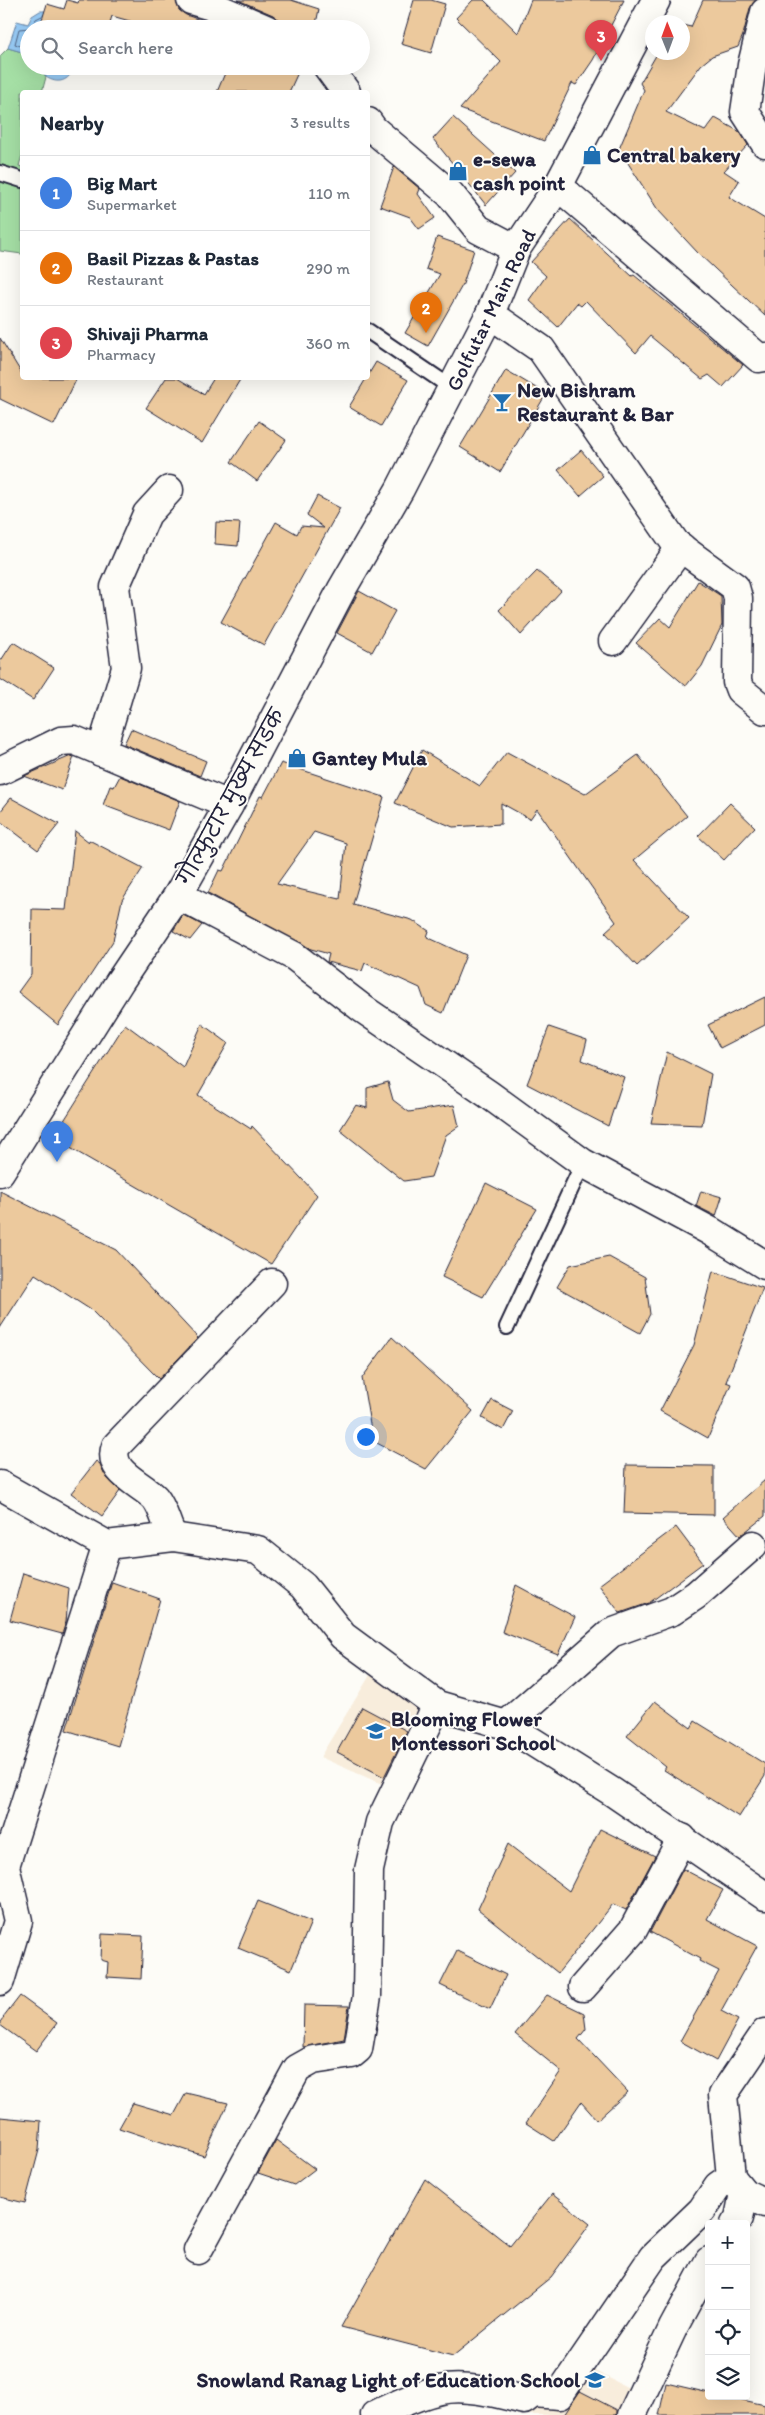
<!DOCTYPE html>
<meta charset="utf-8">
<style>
:root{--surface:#fff;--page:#f6f6f7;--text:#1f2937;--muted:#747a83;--line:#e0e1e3;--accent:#0b8043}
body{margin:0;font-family:Itim,"Playpen Sans Deva",sans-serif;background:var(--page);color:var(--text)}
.controls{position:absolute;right:15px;bottom:15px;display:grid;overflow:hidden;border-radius:5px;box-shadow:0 5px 20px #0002}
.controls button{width:45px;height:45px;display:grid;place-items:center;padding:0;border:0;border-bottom:1px solid var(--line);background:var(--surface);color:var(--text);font:25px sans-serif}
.compass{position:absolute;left:645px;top:15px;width:45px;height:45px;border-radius:50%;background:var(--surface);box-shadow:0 5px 20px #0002;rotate:359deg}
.you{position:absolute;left:365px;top:1436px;width:18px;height:18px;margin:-12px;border:4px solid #fff;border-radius:50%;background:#1a73e8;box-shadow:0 0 0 8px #1a73e833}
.badge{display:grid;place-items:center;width:32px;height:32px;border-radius:50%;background:var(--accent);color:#fff;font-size:16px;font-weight:700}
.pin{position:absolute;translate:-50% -41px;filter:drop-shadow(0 1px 2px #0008)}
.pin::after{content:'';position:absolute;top:26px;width:18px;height:15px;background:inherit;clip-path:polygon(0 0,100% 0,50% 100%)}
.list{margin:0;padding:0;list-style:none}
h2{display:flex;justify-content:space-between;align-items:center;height:65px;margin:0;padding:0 20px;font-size:21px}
h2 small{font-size:16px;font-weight:400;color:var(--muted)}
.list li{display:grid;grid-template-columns:32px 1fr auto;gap:15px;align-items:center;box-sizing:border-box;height:75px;padding:0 20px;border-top:1px solid var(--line)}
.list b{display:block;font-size:19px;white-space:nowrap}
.list p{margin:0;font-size:16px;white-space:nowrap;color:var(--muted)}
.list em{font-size:16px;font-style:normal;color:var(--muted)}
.icon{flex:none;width:28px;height:28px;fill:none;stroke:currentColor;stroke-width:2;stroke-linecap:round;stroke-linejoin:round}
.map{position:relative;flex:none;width:765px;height:2415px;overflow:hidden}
.search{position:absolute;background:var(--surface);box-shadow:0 5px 20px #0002;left:20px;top:20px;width:350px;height:55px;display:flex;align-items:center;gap:12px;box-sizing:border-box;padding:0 18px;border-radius:28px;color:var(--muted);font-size:19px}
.panel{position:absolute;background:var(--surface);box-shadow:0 5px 20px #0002;left:20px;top:90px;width:350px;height:290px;border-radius:5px}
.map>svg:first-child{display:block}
.built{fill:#f8eddc}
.green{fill:#a5dfa5;stroke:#648070}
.water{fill:#97caf4;stroke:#6887aa}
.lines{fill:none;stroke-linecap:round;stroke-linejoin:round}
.shore{stroke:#516585;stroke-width:1}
.building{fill:#ecc99d;stroke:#22223b;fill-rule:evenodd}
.service-casing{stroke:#22223b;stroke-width:18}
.minor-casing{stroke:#22223b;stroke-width:31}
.secondary-casing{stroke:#22223b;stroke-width:31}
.service{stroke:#fdfcf7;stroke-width:14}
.minor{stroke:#fdfcf7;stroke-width:28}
.secondary{stroke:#fdfcf7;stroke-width:28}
.labels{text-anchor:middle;stroke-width:4;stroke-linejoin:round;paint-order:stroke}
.poi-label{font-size:21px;font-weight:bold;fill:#22223b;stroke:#fdfcf7;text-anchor:start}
.street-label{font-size:21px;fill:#22223b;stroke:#fdfcf7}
</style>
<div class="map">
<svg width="765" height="2415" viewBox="0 0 765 2415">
<rect width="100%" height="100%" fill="#fdfcf7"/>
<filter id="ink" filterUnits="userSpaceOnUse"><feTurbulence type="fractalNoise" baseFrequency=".02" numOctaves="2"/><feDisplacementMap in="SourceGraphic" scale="10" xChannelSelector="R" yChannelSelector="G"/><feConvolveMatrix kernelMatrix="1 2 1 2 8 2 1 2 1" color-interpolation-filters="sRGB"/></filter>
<g filter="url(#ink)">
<!-- built -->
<g class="built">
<polygon points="375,1667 427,1706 391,1788 320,1757"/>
<polygon points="587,2367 639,2393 628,2415 527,2415 530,2408"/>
</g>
<!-- green -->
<polygon class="green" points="8,48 29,54 29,66 40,66 46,77 42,92 22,92 22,155 19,166 22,167 22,254 0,251 0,56"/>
<!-- water -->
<g class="water">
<polygon points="40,11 46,11 59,29 29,29 29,54 8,48 17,21 28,24 32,16"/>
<path d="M40 66H84L83 70 74 68C69 81 58 85 46 77Z"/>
</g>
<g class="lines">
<!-- shore -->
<polyline class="shore" points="29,49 15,44 19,29 30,28 36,19 42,16"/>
</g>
<!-- building -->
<g class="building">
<polygon points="67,0 78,3 79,0 176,0 179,10 186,15 226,29 158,29 112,16 108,29 87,29 69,22 67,29 39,29 47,4 64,9"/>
<polygon points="238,0 291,0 319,9 315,29 281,29 279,20 273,15"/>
<polygon points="414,0 431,0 445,4 431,53 401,44"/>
<polygon points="473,0 484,0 518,33 531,0 624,0 593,60 576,85 572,83 544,141 460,109 501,62 456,18"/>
<polygon points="703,0 756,0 750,8 743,35 738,47 712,56 701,65 666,112 705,131 715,118 740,132 748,145 724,171 739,181 729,197 765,219 765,316 698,253 658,210 619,149 644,90 640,83 658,52 682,52 682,25 691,27"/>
<polygon points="228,66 301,66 289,92 217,92"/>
<polygon points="453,117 515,173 486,205 433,139"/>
<polygon points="394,167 420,189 418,194 435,218 419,229 410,217 380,206"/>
<polygon points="570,219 632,276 634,275 743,365 723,387 709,375 702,379 650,336 636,353 586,301 581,306 577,303 558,327 529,300 546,276 531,262"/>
<polygon points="437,237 474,250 463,284 428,346 405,333 440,274 426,269"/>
<polygon points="0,338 22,374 22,378 77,378 54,425 0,399"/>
<polygon points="376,362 408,380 381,426 349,407"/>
<polygon points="506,370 546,394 500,472 460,447"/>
<polygon points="166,378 177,378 204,394 214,378 241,378 202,443 146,408"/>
<polygon points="259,421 286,440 257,481 231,462"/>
<polygon points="581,450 603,476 580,496 558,470"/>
<polygon points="317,496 340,508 264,645 221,622 276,522 297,534 301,526 324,528 307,515"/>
<polygon points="216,522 240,523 238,546 215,544"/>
<polygon points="537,571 561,591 521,635 499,610"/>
<polygon points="698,581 721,596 722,625 702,666 686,686 636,643 660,618 670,627"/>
<polygon points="359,591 395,611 372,652 337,633"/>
<polygon points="13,642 54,668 33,700 0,679 0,662"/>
<polygon points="131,729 206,761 200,776 124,744"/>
<polygon points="422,750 480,786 507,752 585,794 638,755 687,816 634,860 689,918 637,966 605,932 616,922 537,809 530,819 501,803 501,824 453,827 395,803"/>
<polygon points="71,756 74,757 62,790 24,776"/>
<path d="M281 763 384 797 353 904 412 920 429 931 427 937 466 955 443 1013 426 1005 420 988 365 963 362 971 327 962 329 954 311 949 208 893 219 870 223 871 260 796 263 797ZM314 832 346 843 340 899 277 884Z"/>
<polygon points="120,776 180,801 169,830 103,805 110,786 114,787"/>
<polygon points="11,798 59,824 38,850 0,821 0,812"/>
<polygon points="730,803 755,827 724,860 698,836"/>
<polygon points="75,831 89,842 89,840 143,868 122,900 113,941 58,1025 18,992 31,974 32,909 66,910"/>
<polygon points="183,915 202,925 190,940 173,931"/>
<polygon points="765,997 765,1025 720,1048 708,1025"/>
<polygon points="125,1024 183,1067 202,1024 228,1043 198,1095 251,1129 252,1126 317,1195 271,1264 53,1138"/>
<polygon points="549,1027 587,1040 582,1060 624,1077 608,1126 527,1084"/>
<polygon points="667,1052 711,1074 702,1125 651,1123"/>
<polygon points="388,1082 393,1100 409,1112 454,1105 459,1126 446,1135 431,1177 404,1181 340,1130 356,1105 367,1108 367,1088"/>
<polygon points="486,1183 537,1209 483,1297 442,1277"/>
<polygon points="0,1191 116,1250 198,1338 159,1379 91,1310 35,1274 0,1328"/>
<polygon points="701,1191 722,1197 716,1216 696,1206"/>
<polygon points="609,1257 645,1277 650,1314 640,1333 557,1287 570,1265"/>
<polygon points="713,1271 763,1288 726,1382 731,1384 708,1438 660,1411 694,1345"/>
<polygon points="392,1337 473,1411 426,1469 373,1441 362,1378"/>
<polygon points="492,1400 513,1411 503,1430 482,1418"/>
<polygon points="96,1461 100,1464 107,1478 120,1491 102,1516 71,1493"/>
<polygon points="626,1465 714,1466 714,1515 624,1513"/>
<polygon points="765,1480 765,1516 740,1536 723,1517"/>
<polygon points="676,1527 703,1563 649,1603 620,1613 599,1585"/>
<polygon points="23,1573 69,1588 66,1622 62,1634 10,1620"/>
<polygon points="112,1582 160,1599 118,1746 66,1730"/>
<polygon points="516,1585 575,1617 558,1654 502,1632"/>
<polygon points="655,1701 691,1728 695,1721 765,1764 765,1776 739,1817 664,1770 666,1767 627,1736"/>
<polygon points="362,1707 407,1731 384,1777 337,1752"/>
<polygon points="600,1829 655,1856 626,1910 613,1904 558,1973 478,1909 508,1844 569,1891"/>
<polygon points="683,1869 723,1890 707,1919 757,1946 721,2011 738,2020 716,2061 680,2041 719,1971 699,1961 700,1959 650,1932"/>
<polygon points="258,1901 311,1922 291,1970 238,1948"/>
<polygon points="102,1934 143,1936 141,1979 107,1977 108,1962 101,1960"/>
<polygon points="457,1951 506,1975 490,2009 440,1985"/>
<polygon points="547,1995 584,2013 586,2029 578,2039 628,2092 597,2120 581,2102 554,2141 526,2123 561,2071 515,2034"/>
<polygon points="20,1996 57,2023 36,2051 0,2025 0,2022"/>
<polygon points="304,2005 349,2006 344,2039 303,2047"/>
<polygon points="186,2093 228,2103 204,2156 119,2128 133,2103 174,2115"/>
<polygon points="0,2117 41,2121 39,2150 25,2203 0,2197"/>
<polygon points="276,2140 315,2169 294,2185 258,2173"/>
<polygon points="425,2179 510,2246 552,2194 590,2224 551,2277 453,2356 341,2327"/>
<polygon points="666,2383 709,2393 709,2396 725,2396 765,2405 765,2415 659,2415"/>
<polygon points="580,2391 617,2410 617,2415 564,2415"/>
</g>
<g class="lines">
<defs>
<g id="service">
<polyline points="0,173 22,180"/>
<polyline points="368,331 452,388"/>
<polyline points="507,1327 583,1163"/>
</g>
<g id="minor">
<polyline points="191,0 215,7 266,29"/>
<polyline points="765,12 752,65 745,112 765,143"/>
<polyline points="327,66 346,92"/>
<polyline points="368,122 373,129 450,194 478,229 516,249"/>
<polyline points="558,186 759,358 765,357"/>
<polyline points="490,314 541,349 676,544 735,587 738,598 737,682 740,690 765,710"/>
<polyline points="613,641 681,547"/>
<polyline points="101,752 126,668 115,587 147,514 169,490"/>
<polyline points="0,771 61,741 74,740 229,805"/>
<polyline points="178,895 294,956 363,1009 488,1094 583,1163 710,1231 765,1265"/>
<polyline points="0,1485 107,1545 173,1537 258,1550 303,1586 343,1636 437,1705 506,1725 611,1791 765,1896"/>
<path d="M173 1537C166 1525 164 1509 155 1498 141 1483 106 1472 116 1446L272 1283"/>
<polyline points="506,1725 611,1633 672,1611 696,1595 753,1545"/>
<polyline points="0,1981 18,1921 5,1866 107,1545"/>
<polyline points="583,1987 633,1930 682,1838"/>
<polyline points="731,2177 744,2193 765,2203"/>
<polyline points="735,2224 739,2218 744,2193"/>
<polyline points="198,2250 297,2069 313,2060 352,2054 358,2049 367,1996 369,1870 380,1822 437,1705"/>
<path d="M375 2415C395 2405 417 2395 440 2390 465 2384 500 2394 524 2400L533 2393 559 2395 653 2257 702 2210 718 2186 731 2177 723 2095 765 2033"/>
<polyline points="632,2415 673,2328 709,2261"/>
</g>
<polyline id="secondary" points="0,1172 120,981 178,895 229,805 342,589 400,489 490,314 516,249 558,186 656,0"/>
</defs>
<!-- service casing -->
<use href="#service" class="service-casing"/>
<!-- minor casing -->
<use href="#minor" class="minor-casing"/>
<!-- secondary casing -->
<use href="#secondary" class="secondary-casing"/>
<!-- service -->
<use href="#service" class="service"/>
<!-- minor -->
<use href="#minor" class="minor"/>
<!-- secondary -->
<use href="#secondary" class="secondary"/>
</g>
</g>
<!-- icons -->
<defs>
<symbol id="shop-bare" viewBox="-9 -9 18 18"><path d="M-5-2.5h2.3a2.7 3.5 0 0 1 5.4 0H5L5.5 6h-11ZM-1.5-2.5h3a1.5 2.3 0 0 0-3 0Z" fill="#1f6fb2" stroke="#fdfcf7" stroke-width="2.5" paint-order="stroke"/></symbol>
<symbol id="bar-bare" viewBox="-9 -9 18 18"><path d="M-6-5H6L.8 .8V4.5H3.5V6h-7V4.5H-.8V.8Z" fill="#1f6fb2" stroke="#fdfcf7" stroke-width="2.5" paint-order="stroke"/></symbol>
<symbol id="school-bare" viewBox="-9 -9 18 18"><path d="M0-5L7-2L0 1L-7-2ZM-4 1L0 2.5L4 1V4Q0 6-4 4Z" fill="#1f6fb2" stroke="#fdfcf7" stroke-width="2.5" paint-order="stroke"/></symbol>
</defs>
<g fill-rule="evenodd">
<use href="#shop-bare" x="578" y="141" width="28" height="28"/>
<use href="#shop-bare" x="444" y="157" width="28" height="28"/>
<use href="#bar-bare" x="488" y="388" width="28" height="28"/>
<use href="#shop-bare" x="283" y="744" width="28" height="28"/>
<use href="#school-bare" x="362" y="1717" width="28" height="28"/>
<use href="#school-bare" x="581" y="2366" width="28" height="28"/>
</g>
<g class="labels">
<!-- poi labels -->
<g class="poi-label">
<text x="607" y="162">Central bakery</text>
<text x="473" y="166">e-sewa<tspan x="473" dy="24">cash point</tspan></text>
<text x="517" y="397">New Bishram<tspan x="517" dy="24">Restaurant &amp; Bar</tspan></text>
<text x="312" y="765">Gantey Mula</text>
<text x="391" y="1726">Blooming Flower<tspan x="391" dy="24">Montessori School</tspan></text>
<text x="580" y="2387" text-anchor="end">Snowland Ranag Light of Education School</text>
</g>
<!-- street labels -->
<g class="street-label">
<text transform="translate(491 310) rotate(-64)" y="7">Golfutar Main Road</text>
<text transform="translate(231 797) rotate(-61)" y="7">गोल्फुटार मुख्य सडक</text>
</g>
</g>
</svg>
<div class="controls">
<button>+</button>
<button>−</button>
<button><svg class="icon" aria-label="locate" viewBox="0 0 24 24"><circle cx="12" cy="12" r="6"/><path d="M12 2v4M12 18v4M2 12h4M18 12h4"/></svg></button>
<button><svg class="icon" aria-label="layers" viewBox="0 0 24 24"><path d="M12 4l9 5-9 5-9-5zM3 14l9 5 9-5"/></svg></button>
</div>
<svg class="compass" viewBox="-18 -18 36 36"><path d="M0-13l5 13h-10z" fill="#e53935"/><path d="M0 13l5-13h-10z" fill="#747a83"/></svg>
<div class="you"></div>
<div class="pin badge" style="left:57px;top:1162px;background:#3f7fe0">1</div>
<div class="pin badge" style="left:426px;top:333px;background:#e8710a">2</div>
<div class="pin badge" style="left:601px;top:61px;background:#e0444e">3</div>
<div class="search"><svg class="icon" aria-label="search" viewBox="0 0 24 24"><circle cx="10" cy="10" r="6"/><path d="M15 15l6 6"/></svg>Search here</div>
<section class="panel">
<h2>Nearby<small>3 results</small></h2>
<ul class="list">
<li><span class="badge" style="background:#3f7fe0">1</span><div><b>Big Mart</b><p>Supermarket</p></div><em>110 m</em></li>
<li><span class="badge" style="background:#e8710a">2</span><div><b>Basil Pizzas &amp; Pastas</b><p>Restaurant</p></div><em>290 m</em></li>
<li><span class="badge" style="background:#e0444e">3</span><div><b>Shivaji Pharma</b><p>Pharmacy</p></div><em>360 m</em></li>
</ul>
</section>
</div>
